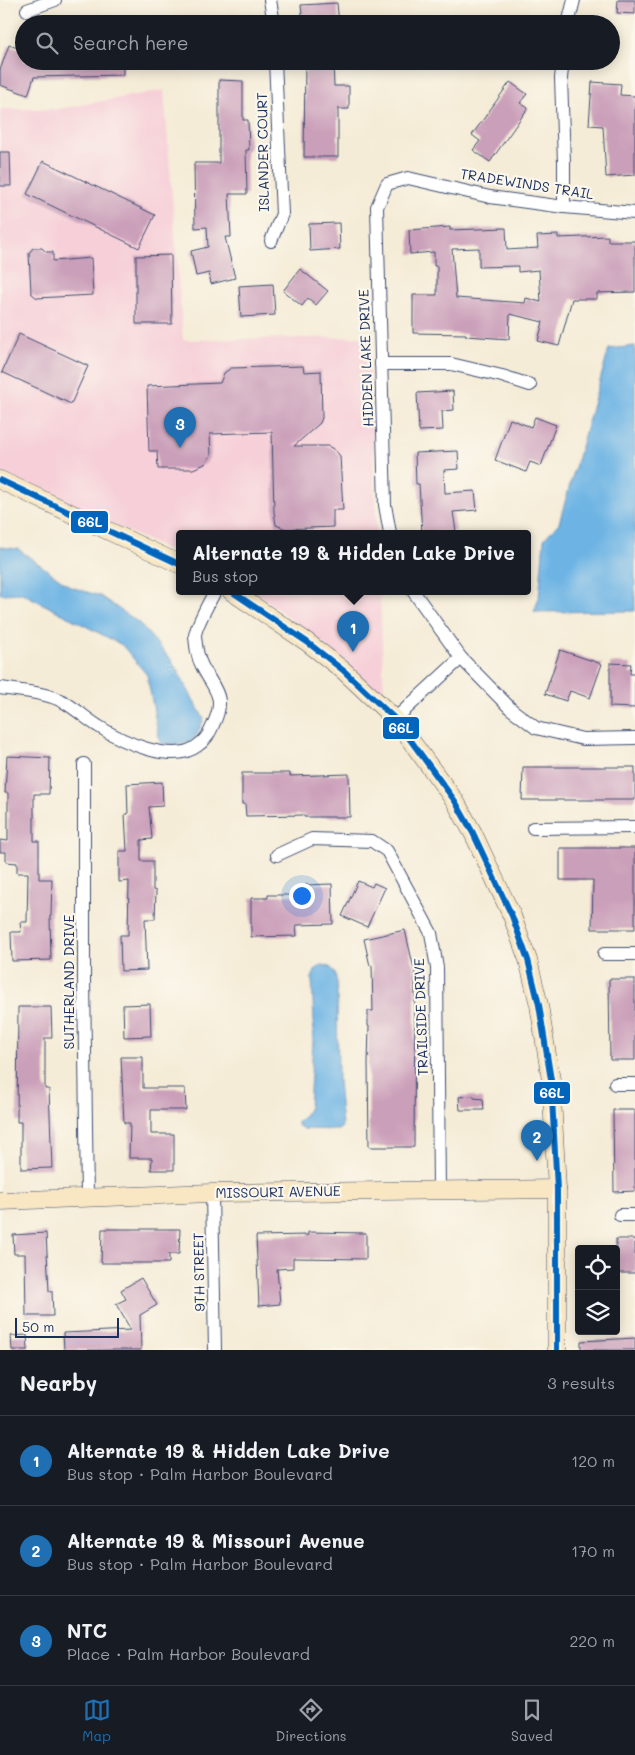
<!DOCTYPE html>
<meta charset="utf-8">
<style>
:root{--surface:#171b24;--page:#20242c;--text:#f1f3f6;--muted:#9ea1a6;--line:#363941;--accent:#1f6fb2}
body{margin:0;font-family:Mali,sans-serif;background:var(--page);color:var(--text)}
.controls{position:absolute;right:15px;bottom:15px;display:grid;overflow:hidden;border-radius:5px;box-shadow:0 2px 12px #0003}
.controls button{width:45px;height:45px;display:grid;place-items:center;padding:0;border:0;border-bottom:1px solid var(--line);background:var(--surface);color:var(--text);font:25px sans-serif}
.scale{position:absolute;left:15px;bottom:12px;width:104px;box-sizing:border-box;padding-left:5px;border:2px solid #1b2f5e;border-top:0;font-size:14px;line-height:18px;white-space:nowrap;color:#1b2f5e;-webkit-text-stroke:4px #fbf7ec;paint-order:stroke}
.you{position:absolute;left:301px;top:895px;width:18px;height:18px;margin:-12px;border:4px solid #fff;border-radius:50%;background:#1a73e8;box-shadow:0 0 0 8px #1a73e833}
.badge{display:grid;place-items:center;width:32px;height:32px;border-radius:50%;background:var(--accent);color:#fff;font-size:16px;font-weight:700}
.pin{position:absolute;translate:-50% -41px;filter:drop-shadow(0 1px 2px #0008)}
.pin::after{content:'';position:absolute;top:26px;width:18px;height:15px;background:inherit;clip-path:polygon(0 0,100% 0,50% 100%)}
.popup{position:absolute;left:176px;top:530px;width:355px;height:65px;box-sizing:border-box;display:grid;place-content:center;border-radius:5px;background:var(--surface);filter:drop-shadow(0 1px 4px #0005);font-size:16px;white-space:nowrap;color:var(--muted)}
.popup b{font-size:19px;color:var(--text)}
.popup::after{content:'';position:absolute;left:50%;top:100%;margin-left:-10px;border:10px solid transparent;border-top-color:var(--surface)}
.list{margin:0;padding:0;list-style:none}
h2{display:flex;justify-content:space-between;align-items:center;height:65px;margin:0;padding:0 20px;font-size:21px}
h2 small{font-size:16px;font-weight:400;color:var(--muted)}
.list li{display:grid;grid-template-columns:32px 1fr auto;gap:15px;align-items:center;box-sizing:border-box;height:90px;padding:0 20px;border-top:1px solid var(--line)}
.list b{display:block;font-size:19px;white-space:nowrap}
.list p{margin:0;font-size:16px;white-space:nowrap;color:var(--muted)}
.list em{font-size:16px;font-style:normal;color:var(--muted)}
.icon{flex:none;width:28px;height:28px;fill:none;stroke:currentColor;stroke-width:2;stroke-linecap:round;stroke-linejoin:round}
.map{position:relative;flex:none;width:635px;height:1350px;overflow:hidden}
.search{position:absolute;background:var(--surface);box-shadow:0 2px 12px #0003;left:15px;right:15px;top:15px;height:55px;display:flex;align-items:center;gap:12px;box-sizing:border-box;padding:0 18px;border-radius:28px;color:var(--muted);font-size:19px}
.sheet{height:335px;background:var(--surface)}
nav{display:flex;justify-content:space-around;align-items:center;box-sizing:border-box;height:70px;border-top:1px solid var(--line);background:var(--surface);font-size:14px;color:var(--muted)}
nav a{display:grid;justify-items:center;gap:2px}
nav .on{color:var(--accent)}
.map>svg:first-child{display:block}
.built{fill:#f6cfd8}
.water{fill:#6db4e4;stroke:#4472a1}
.building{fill:#ca9fb9;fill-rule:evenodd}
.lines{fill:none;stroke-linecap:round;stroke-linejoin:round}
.street-casing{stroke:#3c4b70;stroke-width:14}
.secondary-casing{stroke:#3c4b70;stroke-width:19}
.street{stroke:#fff;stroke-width:12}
.secondary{stroke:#f9e7c3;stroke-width:18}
.bus-1-casing{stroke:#fbf7ec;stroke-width:10}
.bus-1{stroke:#0065bd;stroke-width:6}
.labels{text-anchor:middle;stroke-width:4.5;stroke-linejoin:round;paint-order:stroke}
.street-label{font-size:14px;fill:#1b2f5e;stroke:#fbf7ec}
.line-badge{stroke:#fbf7ec;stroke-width:2}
.badge-label{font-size:14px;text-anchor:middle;font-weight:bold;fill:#fff}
</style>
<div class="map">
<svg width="635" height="1350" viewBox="0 0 635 1350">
<rect width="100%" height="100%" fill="#fbf7ec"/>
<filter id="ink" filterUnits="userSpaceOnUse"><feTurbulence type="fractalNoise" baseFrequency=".02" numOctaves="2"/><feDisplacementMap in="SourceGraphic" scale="10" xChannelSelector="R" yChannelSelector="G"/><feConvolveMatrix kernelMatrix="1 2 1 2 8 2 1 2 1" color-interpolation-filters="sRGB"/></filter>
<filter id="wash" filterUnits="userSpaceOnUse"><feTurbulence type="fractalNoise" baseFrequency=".0096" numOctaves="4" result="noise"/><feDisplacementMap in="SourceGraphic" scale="20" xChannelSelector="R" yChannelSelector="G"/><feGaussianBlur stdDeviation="1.12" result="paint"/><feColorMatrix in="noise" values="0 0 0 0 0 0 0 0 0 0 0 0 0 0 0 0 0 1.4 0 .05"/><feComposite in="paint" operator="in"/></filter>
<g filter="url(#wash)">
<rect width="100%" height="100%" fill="#f5ecd7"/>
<!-- built -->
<g class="built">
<polygon points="164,90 183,340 368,337 377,533 179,533 179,555 0,472 0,109 58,109"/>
<polygon points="254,591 380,591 384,698 344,660"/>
</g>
<!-- water -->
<g class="water">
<polygon points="635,346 635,611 534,612 539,597 544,539 559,523 609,349"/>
<path d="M0 547 18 549 71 587 100 596 139 623 172 661 204 719C201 724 199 732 195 737 189 746 169 745 160 743L147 675 122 645 22 593 0 594Z"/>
<path d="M323 965C335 967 335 973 337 983L338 1080 342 1127 338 1130 304 1129 297 1125V1122L304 1116 309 1107 314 1024 312 978 316 969Z"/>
</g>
<g id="blocks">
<!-- building -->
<g class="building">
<polygon points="618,0 635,0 635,14 617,13"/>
<polygon points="337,3 339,24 303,24 301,5"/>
<polygon points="9,45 24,50 24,61 123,61 123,75 34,77 28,95 0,85 0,70"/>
<polygon points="305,61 333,61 334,86 349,86 349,109 338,109 338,157 304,157"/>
<polygon points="219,80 243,81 243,120 248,120 249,150 246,150 247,194 229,194 231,237 225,237 235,278 211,284 209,273 196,276 191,251 208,247 207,227 195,228 194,163 219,163"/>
<polygon points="510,82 527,94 520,103 528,108 490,162 473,150 480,141 472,135"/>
<polygon points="592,82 621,84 620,95 635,96 635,175 606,177 603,126 589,125"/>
<polygon points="0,152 10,152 11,186 0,186"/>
<polygon points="43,161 155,215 139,248 27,194"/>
<polygon points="339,223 340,249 310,251 309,224"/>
<path d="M450 227V230L506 228 507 250 538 248 537 236 558 235V238L608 236V241H635V292L597 293V299H572L559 346 538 341 543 322 510 314 509 339 466 336V334L413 333V295H437V266H434V252L410 254 409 230ZM479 248V267L518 266V272L539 270 541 302 526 298 525 303 456 298 452 249Z"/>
<polygon points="33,248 42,248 46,252 53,252 53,261 91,258 93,295 37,298 31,293 29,253"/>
<polygon points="171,255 172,324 136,324 136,256"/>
<polygon points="300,269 328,291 316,305 308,298 302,306 283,291"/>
<polygon points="273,284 275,315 241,317 239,286"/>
<polygon points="19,334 88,366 71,404 2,372"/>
<polygon points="303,366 304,372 321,371 322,418 320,423 294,446 328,446 335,450 340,456 343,510 333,510 333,527 286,529 276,525 274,512 272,432 210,434 211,455 205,464 193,469 158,469 157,451 149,451 147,386 220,383 224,373 231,368"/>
<polygon points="453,391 454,410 442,411 443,430 419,431 417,393"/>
<polygon points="535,417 556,425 541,466 530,462 526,472 495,460 510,419 531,427"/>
<polygon points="458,451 459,469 444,470 445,493 475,491 477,510 453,512 456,531 422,533 419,484 416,484 415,453"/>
<polygon points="560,650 602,664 590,698 570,691 566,701 545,694"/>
<polygon points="610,663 631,664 630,674 635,674 635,708 610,707"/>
<polygon points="7,756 50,758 49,794 34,794 34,841 39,841 39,879 52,879 51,916 50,916 51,960 12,961 11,932 21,932 20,922 27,922 28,873 17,873 17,863 6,862 6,852 0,852 0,840 8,841 8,793 5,793"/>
<polygon points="523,767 635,767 635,800 522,800"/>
<polygon points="242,773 290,773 290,776 349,774 350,817 304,817 304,815 246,816 245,804 242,804"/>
<polygon points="162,782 163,806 149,807 152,839 141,840 141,861 153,861 153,890 156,891 155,919 145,919 147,970 121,971 120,935 128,935 129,881 119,882 119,851 127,851 125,814 128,814 127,784"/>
<polygon points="560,848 635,848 635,929 592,929 593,880 560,880"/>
<polygon points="358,881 372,887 374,883 385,888 367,927 342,916"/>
<polygon points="332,884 333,924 296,925 297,936 251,937 251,898 268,898 268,895 305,895 305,885"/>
<polygon points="405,930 415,973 414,1147 369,1147 368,1063 369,1026 368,1026 368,1011 373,1011 372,965 370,966 364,939"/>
<polygon points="609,979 635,979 635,1060 610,1060"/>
<polygon points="150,1004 151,1036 124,1037 123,1005"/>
<polygon points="18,1007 51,1007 52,1038 45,1038 45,1089 49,1089 52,1168 21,1169 21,1122 17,1122"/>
<polygon points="121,1057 143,1057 143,1088 185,1088 186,1110 151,1110 151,1134 174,1134 174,1170 151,1170 152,1158 129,1158 130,1123 124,1123"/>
<polygon points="474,1096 474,1098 483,1099 484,1110 460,1110 459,1097"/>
<polygon points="613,1110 635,1110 635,1191 614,1192"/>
<polygon points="102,1229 180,1229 179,1254 169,1254 169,1263 101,1263"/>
<polygon points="308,1232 366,1233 366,1259 293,1258 293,1268 277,1269 280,1304 259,1306 256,1236 308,1235"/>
<polygon points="46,1233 49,1291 52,1291 53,1316 26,1316 25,1254 14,1254 13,1235"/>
<rect x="616" y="1239" width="19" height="34"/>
<polygon points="141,1278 157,1305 140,1315 141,1350 64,1350 63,1333 131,1330 116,1304 126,1299 121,1290"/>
<polygon points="27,1335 28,1350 12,1350 11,1336"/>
<polygon points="635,1338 635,1350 581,1350 581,1341"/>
</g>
</g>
</g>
<g filter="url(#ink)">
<use href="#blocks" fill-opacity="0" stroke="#3c4b70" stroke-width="1"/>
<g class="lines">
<defs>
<g id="street">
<polyline points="270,0 274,24"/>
<polyline points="27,10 55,0"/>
<polyline points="568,24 574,0"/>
<polyline points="563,61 561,78 564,162 564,207"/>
<polyline points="271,241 282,214 275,61"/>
<polyline points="381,364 451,364 502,376 530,385"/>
<polyline points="390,533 385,505 377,207 387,184 408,178 490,197 564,207 635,213"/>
<polyline points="413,591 461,658 511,709 536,728 583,739 635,738"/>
<path d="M0 688C20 691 42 692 60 700 73 706 85 718 98 726 121 741 172 765 197 746 206 740 209 734 213 725 227 696 214 690 202 666 197 657 196 647 195 636 195 627 210 601 215 591"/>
<polyline points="395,719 461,658"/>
<polyline points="84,764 84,979 87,1199"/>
<polyline points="533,828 635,827"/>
<polyline points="277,855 312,839 372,841 387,851 431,933 437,968 439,1190"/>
<polyline points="604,954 635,954"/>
<polyline points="615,1084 635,1084"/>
<polyline points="212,1193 215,1350"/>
<polyline points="620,1215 635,1215"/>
</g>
<g id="secondary">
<polyline points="0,480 179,564"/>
<polyline points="231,591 307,642 344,671 395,719 455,801 473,833 512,916 528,960 539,1005 551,1080 557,1189 557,1350"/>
<polyline points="0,1201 212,1193 557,1189"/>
</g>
</defs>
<!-- street casing -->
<use href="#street" class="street-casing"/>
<!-- secondary casing -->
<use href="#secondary" class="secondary-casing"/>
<!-- street -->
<use href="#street" class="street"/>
<!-- secondary -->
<use href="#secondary" class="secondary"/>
<defs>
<g id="bus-1">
<polyline points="0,480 179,564"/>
<polyline points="231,591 307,642 344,671 395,719 455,801 473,833 512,916 528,960 539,1005 551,1080 557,1189 557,1350"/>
</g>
</defs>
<!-- bus-1 casing -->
<use href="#bus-1" class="bus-1-casing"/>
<!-- bus-1 -->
<use href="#bus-1" class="bus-1"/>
</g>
</g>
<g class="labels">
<!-- street labels -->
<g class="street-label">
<text transform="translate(263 152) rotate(-91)" y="5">ISLANDER COURT</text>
<text transform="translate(527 184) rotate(9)" y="5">TRADEWINDS TRAIL</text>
<text transform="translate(366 358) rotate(-92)" y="5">HIDDEN LAKE DRIVE</text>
<text transform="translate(69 982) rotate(-90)" y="5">SUTHERLAND DRIVE</text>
<text transform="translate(421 1017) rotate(-92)" y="5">TRAILSIDE DRIVE</text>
<text transform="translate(278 1192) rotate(-1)" y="5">MISSOURI AVENUE</text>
<text transform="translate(199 1272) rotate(-91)" y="5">9TH STREET</text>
</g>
</g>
<g class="line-badge">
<rect x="70" y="510" width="39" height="24" rx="5" fill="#0065bd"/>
<rect x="382" y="716" width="38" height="24" rx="5" fill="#0065bd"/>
<rect x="533" y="1081" width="38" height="24" rx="5" fill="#0065bd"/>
</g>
<g class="badge-label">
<text x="90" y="527">66L</text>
<text x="401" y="733">66L</text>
<text x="552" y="1098">66L</text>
</g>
</svg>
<div class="controls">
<button><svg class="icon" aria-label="locate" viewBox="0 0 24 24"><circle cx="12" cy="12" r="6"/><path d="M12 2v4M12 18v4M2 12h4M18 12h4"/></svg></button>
<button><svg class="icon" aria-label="layers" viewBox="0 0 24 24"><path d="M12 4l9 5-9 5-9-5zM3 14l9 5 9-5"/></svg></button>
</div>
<div class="scale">50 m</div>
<div class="you"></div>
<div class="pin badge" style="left:353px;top:652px">1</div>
<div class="popup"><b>Alternate 19 &amp; Hidden Lake Drive</b>Bus stop</div>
<div class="pin badge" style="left:537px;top:1161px">2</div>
<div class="pin badge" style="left:180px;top:448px">3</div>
<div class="search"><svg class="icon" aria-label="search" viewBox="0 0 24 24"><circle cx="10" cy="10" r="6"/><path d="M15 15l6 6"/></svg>Search here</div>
</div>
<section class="sheet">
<h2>Nearby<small>3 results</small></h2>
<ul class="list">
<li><span class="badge">1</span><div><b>Alternate 19 &amp; Hidden Lake Drive</b><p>Bus stop · Palm Harbor Boulevard</p></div><em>120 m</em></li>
<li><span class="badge">2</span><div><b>Alternate 19 &amp; Missouri Avenue</b><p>Bus stop · Palm Harbor Boulevard</p></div><em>170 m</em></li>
<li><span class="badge">3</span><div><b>NTC</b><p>Place · Palm Harbor Boulevard</p></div><em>220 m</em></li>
</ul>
</section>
<nav>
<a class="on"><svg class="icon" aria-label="map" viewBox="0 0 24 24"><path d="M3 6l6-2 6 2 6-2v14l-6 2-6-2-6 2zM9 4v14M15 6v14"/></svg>Map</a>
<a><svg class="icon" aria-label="directions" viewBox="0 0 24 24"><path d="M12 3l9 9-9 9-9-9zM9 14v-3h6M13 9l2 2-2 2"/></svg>Directions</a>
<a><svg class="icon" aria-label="saved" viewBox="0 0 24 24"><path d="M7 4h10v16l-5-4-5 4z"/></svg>Saved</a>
</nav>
